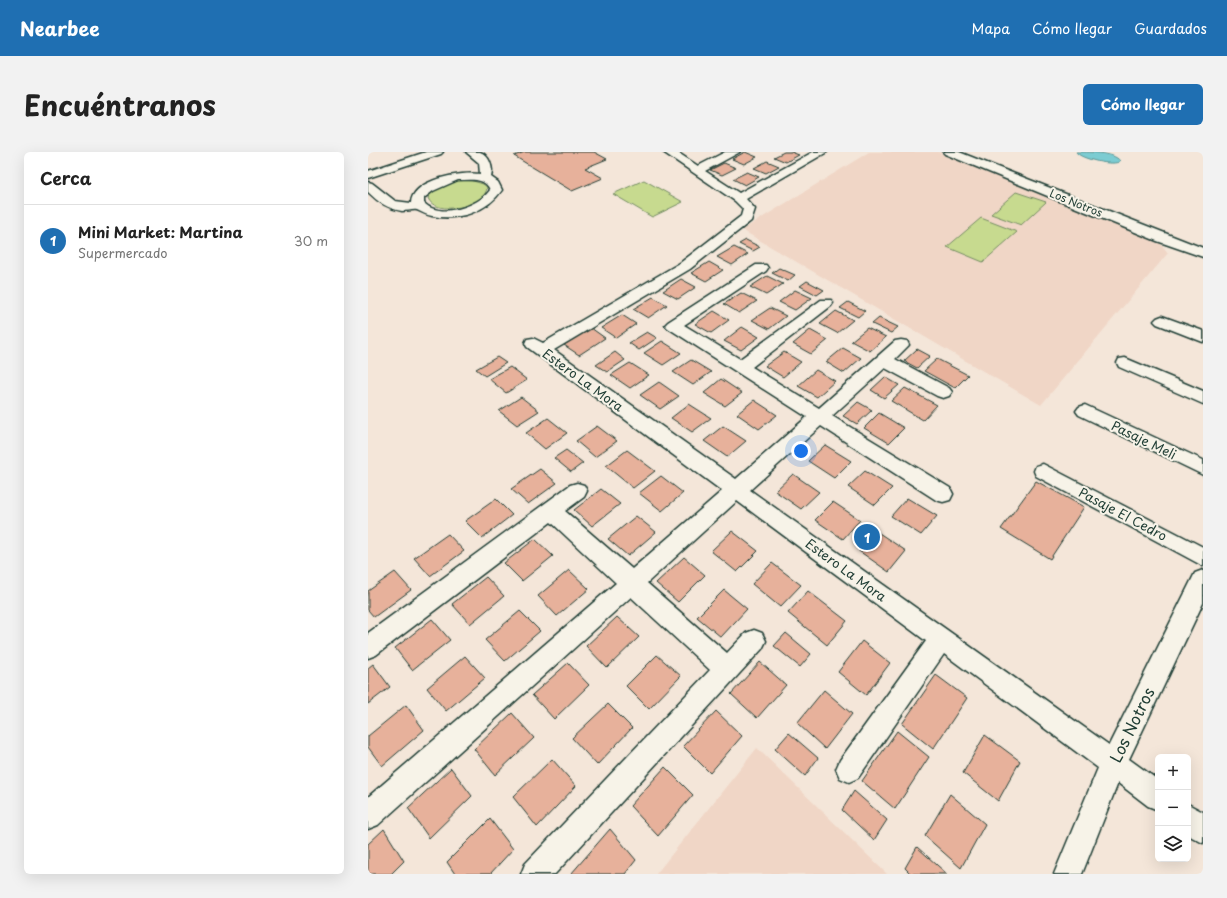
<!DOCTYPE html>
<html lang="es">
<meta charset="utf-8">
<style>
:root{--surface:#fff;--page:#f2f2f2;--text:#222;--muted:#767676;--line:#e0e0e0;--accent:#1f6fb2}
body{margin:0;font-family:"Playpen Sans",sans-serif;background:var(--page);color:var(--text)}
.controls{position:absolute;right:12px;bottom:12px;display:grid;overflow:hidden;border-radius:6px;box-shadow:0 4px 16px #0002}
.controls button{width:36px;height:36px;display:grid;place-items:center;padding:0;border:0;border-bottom:1px solid var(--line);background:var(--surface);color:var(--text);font:20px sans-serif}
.you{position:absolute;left:433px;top:299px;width:14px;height:14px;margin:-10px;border:3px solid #fff;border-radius:50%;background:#1a73e8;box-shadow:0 0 0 6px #1a73e833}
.badge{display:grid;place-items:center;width:26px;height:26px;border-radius:50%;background:var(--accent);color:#fff;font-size:13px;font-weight:700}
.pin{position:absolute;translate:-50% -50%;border:2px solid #fff;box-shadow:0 1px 4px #0006}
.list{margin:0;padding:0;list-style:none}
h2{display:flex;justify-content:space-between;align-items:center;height:52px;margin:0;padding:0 16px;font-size:17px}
h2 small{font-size:13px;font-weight:400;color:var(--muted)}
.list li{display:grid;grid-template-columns:26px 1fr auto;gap:12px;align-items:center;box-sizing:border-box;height:72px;padding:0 16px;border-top:1px solid var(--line)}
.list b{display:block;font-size:15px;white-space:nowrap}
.list p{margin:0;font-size:13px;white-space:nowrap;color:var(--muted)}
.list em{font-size:13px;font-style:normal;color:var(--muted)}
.icon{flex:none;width:22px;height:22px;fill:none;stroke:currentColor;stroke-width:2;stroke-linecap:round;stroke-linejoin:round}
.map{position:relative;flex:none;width:835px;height:722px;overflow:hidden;border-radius:6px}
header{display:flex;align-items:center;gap:24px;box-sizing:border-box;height:56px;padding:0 20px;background:var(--accent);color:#fff}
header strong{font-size:19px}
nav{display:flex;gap:22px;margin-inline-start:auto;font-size:14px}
.intro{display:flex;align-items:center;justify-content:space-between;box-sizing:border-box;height:96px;padding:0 24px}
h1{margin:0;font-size:28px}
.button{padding:10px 18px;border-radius:6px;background:var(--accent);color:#fff;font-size:14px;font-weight:700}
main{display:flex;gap:24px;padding:0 24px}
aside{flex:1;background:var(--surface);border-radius:6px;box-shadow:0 4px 16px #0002}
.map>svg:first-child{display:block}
.built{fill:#f0d6c6}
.green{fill:#c7da8f;stroke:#738c62}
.water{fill:#7bccd2;stroke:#569393}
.building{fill:#e7b19b;stroke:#1f3d34}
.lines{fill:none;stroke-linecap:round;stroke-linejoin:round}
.street-casing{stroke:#1f3d34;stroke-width:3}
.street{fill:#f7f3e8;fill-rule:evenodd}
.labels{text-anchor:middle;stroke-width:4;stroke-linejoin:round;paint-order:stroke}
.far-street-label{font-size:11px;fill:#1f3d34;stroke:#f7f3e8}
.street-label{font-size:13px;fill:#1f3d34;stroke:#f7f3e8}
.near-street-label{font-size:16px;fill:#1f3d34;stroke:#f7f3e8}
</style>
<header>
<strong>Nearbee</strong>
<nav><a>Mapa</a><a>Cómo llegar</a><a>Guardados</a></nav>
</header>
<div class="intro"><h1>Encuéntranos</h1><a class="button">Cómo llegar</a></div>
<main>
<aside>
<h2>Cerca<small></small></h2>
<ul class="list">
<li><span class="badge">1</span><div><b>Mini Market: Martina</b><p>Supermercado</p></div><em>30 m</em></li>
</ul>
</aside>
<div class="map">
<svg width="835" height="722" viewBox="0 0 835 722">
<rect width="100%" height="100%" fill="#f4e6d9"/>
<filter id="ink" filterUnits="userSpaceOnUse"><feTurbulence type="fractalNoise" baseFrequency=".025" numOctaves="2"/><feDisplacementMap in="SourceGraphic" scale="8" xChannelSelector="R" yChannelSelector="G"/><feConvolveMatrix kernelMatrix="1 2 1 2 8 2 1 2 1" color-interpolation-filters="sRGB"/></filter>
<g filter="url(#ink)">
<!-- built -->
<g class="built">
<polygon points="501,0 570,0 792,91 800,101 673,253 374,78"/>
<polygon points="389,596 519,722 288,722"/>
</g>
<!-- green -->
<g class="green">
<path d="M102 28 115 32 119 35C119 55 66 65 60 46 67 31 88 28 102 28Z"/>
<polygon points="276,28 315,50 284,65 245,42"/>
<polygon points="648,40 678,50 653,73 623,62"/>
<polygon points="613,66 649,80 615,110 579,95"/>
</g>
<!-- water -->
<path class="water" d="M708 0C719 0 746 0 752 9 747 15 712 7 708 0Z"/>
<!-- building -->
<g class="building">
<polygon points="157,0 226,0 239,7 217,16 235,26 204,39 146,4"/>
<polygon points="377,0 389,5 376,12 364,7"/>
<polygon points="416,0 423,0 431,3 418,10 406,5"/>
<polygon points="399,9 411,14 398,21 386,16"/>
<polygon points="356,11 368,16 354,23 342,18"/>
<polygon points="379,20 391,25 377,33 365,27"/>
<polygon points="378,88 392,95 385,99 371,92"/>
<polygon points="366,95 380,102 364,113 349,105"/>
<polygon points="341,110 355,118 338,129 323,121"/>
<polygon points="411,116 427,123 420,129 404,121"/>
<polygon points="399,124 415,132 398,143 382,135"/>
<polygon points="313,127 328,135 310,147 295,139"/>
<polygon points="439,129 456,138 449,143 432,134"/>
<polygon points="427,138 444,146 427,158 411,150"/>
<polygon points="373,141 389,149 371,161 356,152"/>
<polygon points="285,145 299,153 280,166 265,157"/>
<polygon points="480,150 497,159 490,165 472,156"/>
<polygon points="402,156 418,164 401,177 384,168"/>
<polygon points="346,159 361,168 343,181 327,172"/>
<polygon points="468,159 485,168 469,181 452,172"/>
<polygon points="254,163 268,172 248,186 233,176"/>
<polygon points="511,166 530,175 523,181 504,172"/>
<polygon points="374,175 391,185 373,198 356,189"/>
<polygon points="223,176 237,186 211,203 196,193"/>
<polygon points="499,176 518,185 502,199 483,189"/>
<polygon points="442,178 460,188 443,202 425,192"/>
<polygon points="279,180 289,186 271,198 261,191"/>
<polygon points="294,189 313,201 295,213 276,201"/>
<polygon points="475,196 493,206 476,221 458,210"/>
<polygon points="549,197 562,204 549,216 536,209"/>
<polygon points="247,200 257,208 239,220 228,213"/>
<polygon points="416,200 433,210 415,225 397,214"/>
<polygon points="129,205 138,211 117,224 108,217"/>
<polygon points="569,207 600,223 587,236 556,219"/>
<polygon points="323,208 343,220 325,233 305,220"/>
<polygon points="262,211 281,223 262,236 243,223"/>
<polygon points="142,215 159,228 138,241 121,227"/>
<polygon points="448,218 467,229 449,245 430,234"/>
<polygon points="517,225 531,233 516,246 503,238"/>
<polygon points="353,227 374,241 357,254 336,241"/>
<polygon points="291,230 311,244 292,257 272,243"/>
<polygon points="537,236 569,253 555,268 523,249"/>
<polygon points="153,245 171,259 149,273 131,259"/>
<polygon points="386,248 409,263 391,277 369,262"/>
<polygon points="490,250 504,258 489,272 475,264"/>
<polygon points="321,252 343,266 324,280 303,266"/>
<polygon points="511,261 536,276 521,291 496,276"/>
<polygon points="180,266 199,281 177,297 158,281"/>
<polygon points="229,274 249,289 227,305 208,289"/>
<polygon points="355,274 378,289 359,305 336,289"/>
<polygon points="457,293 483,309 466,326 440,309"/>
<polygon points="198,298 215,311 203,320 186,306"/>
<polygon points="259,298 287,319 265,336 238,314"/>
<polygon points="172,317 189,331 160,352 143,337"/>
<polygon points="497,319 524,336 507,353 480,335"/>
<polygon points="425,322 451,340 433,357 407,339"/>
<polygon points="293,324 315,341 294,359 271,341"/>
<polygon points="668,329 716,355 682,407 633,377"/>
<polygon points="233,337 252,352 224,374 206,358"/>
<polygon points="539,346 569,364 553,383 523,364"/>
<polygon points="128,347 144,363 114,386 97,369"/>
<polygon points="465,350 492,368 475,387 447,368"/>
<polygon points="268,364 288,380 260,404 240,387"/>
<polygon points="364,379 390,399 369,420 343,399"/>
<polygon points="508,379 538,399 521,420 491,399"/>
<polygon points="80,382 96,399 62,424 46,406"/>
<polygon points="167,387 185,404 154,429 136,411"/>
<polygon points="316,405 337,423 310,450 288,431"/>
<polygon points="404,411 433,433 412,455 384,432"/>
<polygon points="201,418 221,437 189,464 170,444"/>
<polygon points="27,420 43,438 6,465 0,458 0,439"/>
<polygon points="118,425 136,444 102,472 84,452"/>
<polygon points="356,438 379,457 353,485 329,465"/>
<polygon points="440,439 479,469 459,493 420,461"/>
<polygon points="152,459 172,479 137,509 117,488"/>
<polygon points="249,465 271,485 239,516 218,494"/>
<polygon points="64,467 82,488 44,518 27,496"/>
<polygon points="418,481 443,502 432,515 406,494"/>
<polygon points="494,489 522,511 498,543 470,520"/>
<polygon points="289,503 313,524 281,557 258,534"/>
<polygon points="97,504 117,526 78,559 59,536"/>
<polygon points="392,510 418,533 389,566 363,542"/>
<polygon points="200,511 221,533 186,567 164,543"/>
<polygon points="5,512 22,535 0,552 0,516"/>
<polygon points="568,523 599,546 565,597 534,572"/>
<polygon points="456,538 484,562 457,597 429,571"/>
<polygon points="240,552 264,576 229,613 204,586"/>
<polygon points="38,553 56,578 14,614 0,595 0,584"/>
<polygon points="348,559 374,584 342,621 315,594"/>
<polygon points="144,561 166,586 127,623 106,597"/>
<polygon points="529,579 561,605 527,657 494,629"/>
<polygon points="421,581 450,606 437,624 407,597"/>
<polygon points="617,583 652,609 630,649 595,621"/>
<polygon points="184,607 208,634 169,675 145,645"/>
<polygon points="297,615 325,643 290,684 262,654"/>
<polygon points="83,616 104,644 61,686 40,656"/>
<polygon points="486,639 519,668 506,688 474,658"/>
<polygon points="582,642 617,672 593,716 557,684"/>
<polygon points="122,667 145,697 122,722 87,722 79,710"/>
<polygon points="16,677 36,709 23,722 0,722 0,692"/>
<polygon points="242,677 268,708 257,722 203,722"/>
<polygon points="549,695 579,722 543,722 537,716"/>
</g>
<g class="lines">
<defs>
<g id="street">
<polygon points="58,0 75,0 73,2 0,26 0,19"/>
<path d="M98 0C102 0 108 0 112 0 121 3 126 16 123 25L130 30 134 38C119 60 90 69 64 64 58 63 54 60 49 58 46 57 39 59 34 59 20 57 10 50 0 40V30L4 31 27 49 43 51C44 27 94 19 112 22L111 11ZM90 28C102 28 117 25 122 38 110 55 72 67 56 51V46L65 39Z"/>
<polygon points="295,0 309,0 330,14 357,0 372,0 337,19 371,41 445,0 459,0 378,47 387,57 383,69 322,117 186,198 368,327 439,265 300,176 297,173 300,170 388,113 398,113 400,116 398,119 316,173 372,207 453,148 463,148 465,151 463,154 384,215 451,256 527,189 533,188 539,189 541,193 527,207 581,236 584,240 581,244 575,246 569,244 517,216 464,264 582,336 585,342 582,348 575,350 568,348 453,274 382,338 741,593 827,421 835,418 835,451 761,607 790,628 790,658 780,654 750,631 714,722 686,722 730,616 576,502 490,626 481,630 472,626 468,617 472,608 558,489 369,349 279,431 359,501 378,481 386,478 394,481 398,489 394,497 187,722 153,722 157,712 342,518 263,445 10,673 0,677 0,645 248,431 183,370 8,503 0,506 0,481 202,333 209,331 216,333 219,339 216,345 197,359 264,417 354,339 159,195 157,191 159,187 165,186 175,191 312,111 373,64 375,57 367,49"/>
<polygon points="575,0 591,0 835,96 835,105 789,89 577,2"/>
<polygon points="794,164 835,179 835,190 789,172 786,169 789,166"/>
<polygon points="757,206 835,239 835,252 751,215 749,211 751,207"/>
<polygon points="717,253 835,308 835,323 711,263 708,259 711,255"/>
<polygon points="675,312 835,395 835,414 668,324 666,319 668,314"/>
<polygon points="820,652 835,660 835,691 820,683"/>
</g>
</defs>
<!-- street casing -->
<use href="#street" class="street-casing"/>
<!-- street -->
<use href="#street" class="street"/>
</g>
</g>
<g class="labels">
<!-- far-street labels -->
<g class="far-street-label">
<text transform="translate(708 51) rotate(22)" y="4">Los Notros</text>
</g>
<!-- street labels -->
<g class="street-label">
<text transform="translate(215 228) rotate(36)" y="5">Estero La Mora</text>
<text transform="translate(776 288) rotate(26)" y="5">Pasaje Meli</text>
<text transform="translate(755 362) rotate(28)" y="5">Pasaje El Cedro</text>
<text transform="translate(478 418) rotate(36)" y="5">Estero La Mora</text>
</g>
<!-- near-street labels -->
<g class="near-street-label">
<text transform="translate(764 573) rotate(-64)" y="6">Los Notros</text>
</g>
</g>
</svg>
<div class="controls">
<button>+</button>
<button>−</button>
<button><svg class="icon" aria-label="layers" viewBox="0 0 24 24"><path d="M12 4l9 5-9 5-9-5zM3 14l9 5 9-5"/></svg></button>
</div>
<div class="you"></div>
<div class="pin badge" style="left:499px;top:385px">1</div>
</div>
</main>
